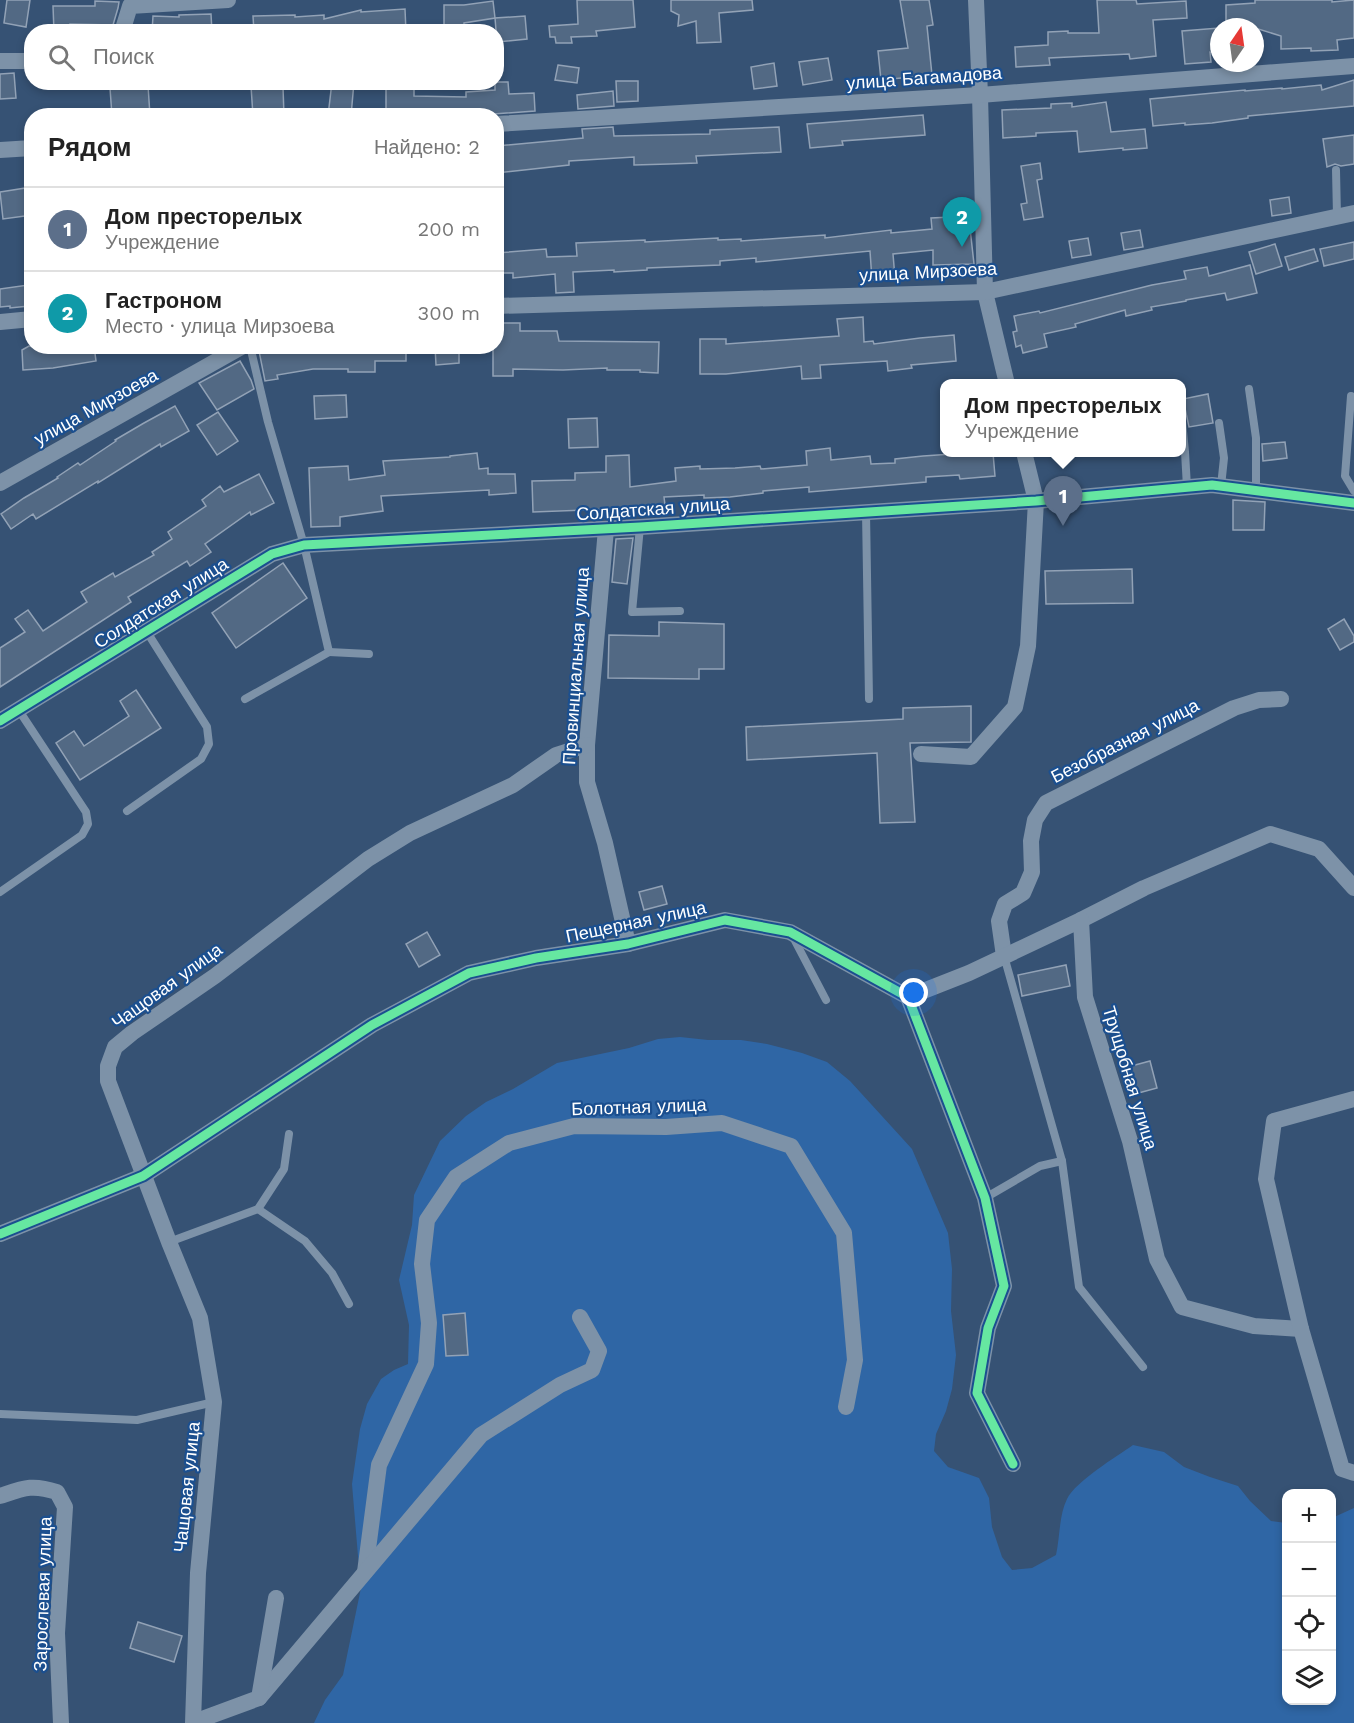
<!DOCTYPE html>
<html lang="ru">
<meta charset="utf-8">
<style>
:root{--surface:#fff;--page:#f6f6f6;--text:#222;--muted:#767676;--line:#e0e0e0;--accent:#1a73e8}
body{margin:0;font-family:"Work Sans",sans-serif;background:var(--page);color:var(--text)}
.controls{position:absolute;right:18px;bottom:18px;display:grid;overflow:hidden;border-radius:12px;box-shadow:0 3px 9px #0003}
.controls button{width:54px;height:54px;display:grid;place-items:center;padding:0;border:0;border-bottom:2px solid var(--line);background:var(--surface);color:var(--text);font:30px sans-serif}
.compass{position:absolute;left:1210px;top:18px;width:54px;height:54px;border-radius:50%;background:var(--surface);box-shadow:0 3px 9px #0003;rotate:13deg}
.you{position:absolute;left:914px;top:993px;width:21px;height:21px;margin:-15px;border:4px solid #fff;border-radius:50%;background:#1a73e8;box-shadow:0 0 0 9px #1a73e833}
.badge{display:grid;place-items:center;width:39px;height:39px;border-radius:50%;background:var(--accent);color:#fff;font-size:20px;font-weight:700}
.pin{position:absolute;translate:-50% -50px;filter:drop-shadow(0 2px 3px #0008)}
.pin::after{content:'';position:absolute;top:32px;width:21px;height:18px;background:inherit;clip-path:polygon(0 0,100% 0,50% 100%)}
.popup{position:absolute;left:940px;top:379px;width:246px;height:78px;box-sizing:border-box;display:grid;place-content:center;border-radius:12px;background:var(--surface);filter:drop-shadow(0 2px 4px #0005);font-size:20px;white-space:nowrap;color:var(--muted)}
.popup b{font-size:22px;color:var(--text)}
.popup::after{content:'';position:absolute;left:50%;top:100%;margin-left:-12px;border:12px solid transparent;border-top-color:var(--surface)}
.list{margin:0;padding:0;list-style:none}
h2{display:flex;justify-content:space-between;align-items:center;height:78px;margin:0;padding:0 24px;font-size:26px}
h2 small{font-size:20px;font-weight:400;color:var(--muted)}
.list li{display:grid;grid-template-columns:39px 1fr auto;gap:18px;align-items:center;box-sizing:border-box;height:84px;padding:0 24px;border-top:2px solid var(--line)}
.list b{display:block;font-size:22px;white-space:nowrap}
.list p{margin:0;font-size:20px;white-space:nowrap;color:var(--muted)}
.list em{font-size:20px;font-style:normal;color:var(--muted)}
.icon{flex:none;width:33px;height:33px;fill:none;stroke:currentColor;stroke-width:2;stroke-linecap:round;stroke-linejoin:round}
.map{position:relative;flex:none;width:1354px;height:1723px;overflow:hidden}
.search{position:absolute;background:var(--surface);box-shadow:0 3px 9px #0003;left:24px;top:24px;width:480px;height:66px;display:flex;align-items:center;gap:15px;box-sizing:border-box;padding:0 21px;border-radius:24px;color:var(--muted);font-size:22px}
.panel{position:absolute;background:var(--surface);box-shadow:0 3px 9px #0003;left:24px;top:108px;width:480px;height:246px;border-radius:24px}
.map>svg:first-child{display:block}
.green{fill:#2f66a5}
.building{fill:#526984;stroke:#92a2b6;stroke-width:1.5}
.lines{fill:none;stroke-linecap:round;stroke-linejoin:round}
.service{stroke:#7d92a8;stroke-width:8}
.minor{stroke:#7d92a8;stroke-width:16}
.cycleway-casing{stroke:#1b4f8f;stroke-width:13}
.cycleway{stroke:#66e7a1;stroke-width:9}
.labels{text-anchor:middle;stroke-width:4.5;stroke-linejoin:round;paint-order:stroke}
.street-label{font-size:18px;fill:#fff;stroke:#1b4f8f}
</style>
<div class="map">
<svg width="1354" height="1723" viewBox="0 0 1354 1723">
<rect width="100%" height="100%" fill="#365274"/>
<!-- green -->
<path class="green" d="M680 1037 708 1040H741L767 1044 802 1053 827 1062 850 1081 912 1149 948 1233 952 1269 951 1311 956 1355 952 1389 946 1411 936 1434 934 1451 948 1467 979 1478 989 1498 992 1527 1002 1557 1012 1570 1032 1568 1056 1555C1060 1537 1059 1515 1067 1499 1076 1481 1116 1457 1133 1445L1164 1452 1184 1467 1210 1477 1238 1486 1250 1501 1271 1521 1286 1523V1700H1332V1518L1354 1508V1723H314L325 1700 343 1675 362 1583 358 1556 352 1484 360 1429 367 1404 381 1379 394 1370 408 1364 409 1325 399 1280 412 1225 414 1195 440 1141 466 1116 486 1102 513 1089 557 1063 629 1048 658 1039Z"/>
<!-- building -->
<g class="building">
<polygon points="7,0 30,0 26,27 4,23"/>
<polygon points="577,0 633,0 635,27 596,31 597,36 571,37 572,43 556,43 555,37 550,37 549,26 578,24"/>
<polygon points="671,0 752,0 753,10 719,13 721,42 697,43 696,21 678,26 679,15 671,11"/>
<polygon points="900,0 929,0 933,25 927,26 932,75 881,80 878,51 908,48"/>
<polygon points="1097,0 1136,0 1137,4 1186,1 1187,18 1153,20 1156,56 1130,59 1129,54 1049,58 1050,65 1016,67 1015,47 1048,45 1048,32 1068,31 1068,33 1099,33"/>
<polygon points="1255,0 1332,0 1332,2 1354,0 1354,38 1337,40 1338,50 1311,51 1311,48 1281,49 1281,36 1255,28 1255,27 1226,27 1226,5 1255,3"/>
<polygon points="95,1 119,2 118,8 113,25 70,24 70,32 54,32 53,6 95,6"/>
<polygon points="493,1 495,18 464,23 464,32 444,32 444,5 464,5"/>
<polygon points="405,9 406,32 254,32 253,16 295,15 295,17 324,15 324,19 361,10 361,12"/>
<polygon points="211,14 212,32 152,32 153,16 179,17 179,15"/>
<polygon points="525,16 527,39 497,42 495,18"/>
<polygon points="1219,28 1219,53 1210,52 1211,62 1185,64 1182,31"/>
<polygon points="828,58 832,80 803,85 799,62"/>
<polygon points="774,63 777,86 754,89 751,67"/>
<polygon points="558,65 579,68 577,83 555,80"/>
<polygon points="14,73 16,98 0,99 0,74"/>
<polygon points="1354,80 1354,106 1248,116 1248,118 1212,123 1185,125 1185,123 1153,126 1150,99 1245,90 1245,91 1282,88 1282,89 1321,85 1322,90"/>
<polygon points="616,81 638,81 638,101 617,102"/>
<polygon points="332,82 354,82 351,116 328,116"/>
<polygon points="495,82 508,82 509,94 534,93 535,111 467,116 422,114 422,111 386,111 386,86 414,86 414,96 466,97 466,92 495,90"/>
<polygon points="148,85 150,116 112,116 110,88"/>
<polygon points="251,86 283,87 284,116 253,116"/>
<polygon points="613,91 614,106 578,109 577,95"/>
<polygon points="1106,102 1111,132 1145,129 1147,148 1123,150 1123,148 1079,152 1077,131 1036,133 1036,136 1003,138 1002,110 1051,108 1051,104 1072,103 1072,107"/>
<polygon points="923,115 925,135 842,141 843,145 810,148 807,124"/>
<polygon points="613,127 614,136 710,134 710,130 779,127 781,152 696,156 697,163 669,164 634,165 634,157 569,161 569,165 496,173 496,146 583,138 582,129"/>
<polygon points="1354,135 1354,164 1341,166 1335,164 1327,167 1323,139"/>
<polygon points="1040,163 1042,179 1037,180 1043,217 1024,220 1021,204 1027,203 1021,166"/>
<polygon points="32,187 32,215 3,219 0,192"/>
<polygon points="1289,197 1291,213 1272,216 1270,200"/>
<polygon points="951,217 951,230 970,228 974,264 933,265 933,250 893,254 895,278 872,280 870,251 756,262 756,258 720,261 720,265 647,268 647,270 614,272 614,270 573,272 574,292 556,293 555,274 513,278 513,273 496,273 496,253 546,249 547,257 577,256 576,243 645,240 645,242 718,238 718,240 741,239 741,241 825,235 825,238 891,230 891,233 932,229 931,218"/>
<polygon points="1140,230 1143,247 1124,250 1121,233"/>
<polygon points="1088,238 1091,255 1072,258 1069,241"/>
<polygon points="1354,242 1354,259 1324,266 1320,249"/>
<polygon points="1275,244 1282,266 1256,274 1249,252"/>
<polygon points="1314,249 1318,261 1289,270 1285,257"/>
<polygon points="1250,265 1257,293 1227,300 1225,293 1186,300 1186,301 1151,307 1152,310 1126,316 1125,310 1075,324 1076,327 1044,334 1047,347 1023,353 1021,345 1016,347 1013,332 1017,331 1014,316 1039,311 1040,313 1152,285 1186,279 1184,271 1207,267 1209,276"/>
<polygon points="28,285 29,306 10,308 10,306 0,307 0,289"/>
<polygon points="863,317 864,342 873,341 874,344 920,338 954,335 956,361 911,365 912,368 888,371 887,361 820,365 821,378 802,379 801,366 726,374 700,374 700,339 726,339 726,344 839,336 837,319"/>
<polygon points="496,323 520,323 520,331 557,331 559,341 659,342 658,373 640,372 640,370 607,370 607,368 563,370 513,369 513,376 493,376 493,346 496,346"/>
<polygon points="29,346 94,346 96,361 53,368 23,370 22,350"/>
<polygon points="258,346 406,346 406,361 375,361 375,372 348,372 348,369 313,369 277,375 278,379 265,381"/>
<polygon points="435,346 459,346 459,363 436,365"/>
<polygon points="240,361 251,380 254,389 217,410 199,383"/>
<polygon points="1208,394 1213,423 1189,427 1183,399"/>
<polygon points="346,395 347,417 315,419 314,396"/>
<polygon points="175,406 189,431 161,447 160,444 98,483 98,481 36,519 33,514 11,529 1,514 24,498 58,478 57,477 78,463 80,465 116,441 115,440 144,423"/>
<polygon points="218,412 238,441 217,455 197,425"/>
<polygon points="597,418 598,447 569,448 568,419"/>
<polygon points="1285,442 1287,458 1263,461 1262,444"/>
<polygon points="830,448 831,460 870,456 871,464 895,463 895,459 923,456 967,453 993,453 995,476 960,479 959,475 926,477 926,482 809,492 809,487 763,491 763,493 730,497 704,498 704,495 664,497 665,505 632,509 632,514 612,515 612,509 533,512 532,481 575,480 575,473 606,472 606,456 629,455 630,487 676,481 675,468 700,466 700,469 735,468 760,466 761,469 807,465 806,451"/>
<polygon points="477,453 479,469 488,468 488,474 515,474 516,493 489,495 489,490 381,496 383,511 340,517 340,526 311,527 309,468 348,466 349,480 385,475 383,461 450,457 450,456"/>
<polygon points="259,474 274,503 251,515 250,512 205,544 211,552 190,566 187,561 128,597 131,602 0,687 0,648 25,632 15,619 28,610 43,631 87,602 81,592 113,573 115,577 154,555 152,552 172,539 168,532 206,506 202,500 220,486 224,492"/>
<polygon points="1233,500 1265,502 1264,530 1233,530"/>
<polygon points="633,538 627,584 612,582 616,539"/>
<polygon points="283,563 307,598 236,648 212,613"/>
<polygon points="1132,569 1133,603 1046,604 1045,571"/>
<polygon points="1344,619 1354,636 1354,642 1340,650 1328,629"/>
<polygon points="659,622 724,624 724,669 699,669 699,679 608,678 609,635 659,636"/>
<polygon points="136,690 161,728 80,780 56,743 74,731 84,746 129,716 120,701"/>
<polygon points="971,706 971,742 910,743 915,822 880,823 877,753 747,760 746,727 903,719 903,708"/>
<polygon points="662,886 667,904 644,910 639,892"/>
<polygon points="427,932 440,955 419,967 406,944"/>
<polygon points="1066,965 1070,986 1022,996 1018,975"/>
<polygon points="1150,1061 1157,1088 1131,1095 1124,1068"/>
<polygon points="465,1313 468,1355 446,1356 443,1315"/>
<polygon points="138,1622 182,1636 174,1662 130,1648"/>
</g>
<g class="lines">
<!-- service -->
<g class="service">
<polyline points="1336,170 1337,216"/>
<polyline points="1249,389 1256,438 1256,491"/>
<polyline points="1351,396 1345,476 1354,491"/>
<polyline points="1182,421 1185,452 1187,487"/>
<polyline points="1219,423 1224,458 1221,486"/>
<polyline points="866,512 869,699"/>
<polyline points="640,527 632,612 680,611"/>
<polyline points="329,652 369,654"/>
<polyline points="245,699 329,652 304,545 268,422 250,346"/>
<polyline points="127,811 201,759 209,744 207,727 147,632"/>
<polyline points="0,892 82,835 88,824 86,812 18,709"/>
<polyline points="793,937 826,1000"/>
<polyline points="1062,1161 1079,1287 1143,1367"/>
<polyline points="985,1198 1040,1166 1062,1161 1004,956"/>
<polyline points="258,1209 305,1241 332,1273 349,1304"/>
<polyline points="169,1242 258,1209 284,1169 289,1134"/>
<polyline points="0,1414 137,1420 214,1402"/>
</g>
<!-- minor -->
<g class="minor">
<polyline points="976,0 980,95 985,292 1007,384"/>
<polyline points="122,32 130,6 228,0"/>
<polyline points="0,61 32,61"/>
<polyline points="496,124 980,95 1354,66"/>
<polyline points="0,150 32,148"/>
<polyline points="496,306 985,292 1354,213"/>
<polyline points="0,322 32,319"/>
<polyline points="0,483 243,346"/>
<polyline points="606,529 587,745 587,782 605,843 628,944"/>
<polyline points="0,721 272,554 304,545 640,527 1036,501 1212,485 1354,503"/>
<polyline points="921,754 971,757 1015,707 1028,646 1036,501 1024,452"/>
<polyline points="1081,920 1144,888 1270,834 1319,849 1354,888"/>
<polyline points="1004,956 999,921 1005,904 1023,893 1032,872 1031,841 1035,820 1046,803 1234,708 1259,700 1281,699"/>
<polyline points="908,997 969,973 1081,920 1085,997 1130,1141 1157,1259 1182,1307 1254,1326 1301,1329"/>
<polyline points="1354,1099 1274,1121 1266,1179 1301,1329 1342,1469 1354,1473"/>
<polyline points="0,1234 143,1176 372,1025 469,973 536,958 628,944 725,920 790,932 908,997 985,1198 1004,1286 988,1328 977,1393 1013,1464"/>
<path d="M0 1496C24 1488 32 1484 57 1492L65 1507 57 1633 61 1723"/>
<polyline points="365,1572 379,1465 426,1364 429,1323 422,1264 427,1220 456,1177 509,1143 574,1126 666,1127 722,1123 791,1146 844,1233 855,1360 846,1407"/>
<polyline points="259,1698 481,1435 560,1385 592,1370 599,1351 580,1317"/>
<polyline points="194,1722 259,1698 276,1598"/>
<polyline points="193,1723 198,1573 214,1402 200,1318 169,1242 108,1081 108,1066 115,1047 132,1033 215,976 368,859 410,833 513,785 556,755 587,745"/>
</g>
<defs>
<g id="cycleway">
<polyline points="0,721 272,554 304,545 640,527 1036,501 1212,485 1354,503"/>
<polyline points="0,1234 143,1176 372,1025 469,973 536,958 628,944 725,920 790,932 908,997 985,1198 1004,1286 988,1328 977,1393 1013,1464"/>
</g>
</defs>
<!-- cycleway casing -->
<use href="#cycleway" class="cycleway-casing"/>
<!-- cycleway -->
<use href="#cycleway" class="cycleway"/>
</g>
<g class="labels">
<!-- street labels -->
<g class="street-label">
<text transform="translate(924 78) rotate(-4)" y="6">улица Багамадова</text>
<text transform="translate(928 272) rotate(-3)" y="6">улица Мирзоева</text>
<text transform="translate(96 407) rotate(-29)" y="6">улица Мирзоева</text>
<text transform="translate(653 509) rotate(-4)" y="6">Солдатская улица</text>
<text transform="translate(161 603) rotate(-32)" y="6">Солдатская улица</text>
<text transform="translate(576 666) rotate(-86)" y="6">Провинциальная улица</text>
<text transform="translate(1125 741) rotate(-27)" y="6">Безобразная улица</text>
<text transform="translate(636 922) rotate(-12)" y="6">Пещерная улица</text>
<text transform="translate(167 986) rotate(-36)" y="6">Чащовая улица</text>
<text transform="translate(1130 1078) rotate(73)" y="6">Трущобная улица</text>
<text transform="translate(639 1107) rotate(-2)" y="6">Болотная улица</text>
<text transform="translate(187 1487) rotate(-84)" y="6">Чащовая улица</text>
<text transform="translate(43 1594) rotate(-88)" y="6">Зарослевая улица</text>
</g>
</g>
</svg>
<div class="controls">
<button>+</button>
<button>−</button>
<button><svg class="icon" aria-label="locate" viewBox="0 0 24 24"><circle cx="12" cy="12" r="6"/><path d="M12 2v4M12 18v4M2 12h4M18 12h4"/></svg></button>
<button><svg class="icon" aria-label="layers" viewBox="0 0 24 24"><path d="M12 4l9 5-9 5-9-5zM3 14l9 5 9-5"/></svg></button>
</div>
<svg class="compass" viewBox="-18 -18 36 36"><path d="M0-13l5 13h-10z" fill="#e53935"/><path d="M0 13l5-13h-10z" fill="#767676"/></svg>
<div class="you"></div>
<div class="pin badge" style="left:1063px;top:526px;background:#5c6f8a">1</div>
<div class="popup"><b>Дом престорелых</b>Учреждение</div>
<div class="pin badge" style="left:962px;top:247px;background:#0f9aa8">2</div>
<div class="search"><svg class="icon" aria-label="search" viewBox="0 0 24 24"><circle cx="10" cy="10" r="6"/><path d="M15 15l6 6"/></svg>Поиск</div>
<section class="panel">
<h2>Рядом<small>Найдено: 2</small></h2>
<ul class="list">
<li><span class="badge" style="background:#5c6f8a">1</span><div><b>Дом престорелых</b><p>Учреждение</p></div><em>200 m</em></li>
<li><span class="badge" style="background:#0f9aa8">2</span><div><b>Гастроном</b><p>Место · улица Мирзоева</p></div><em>300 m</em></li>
</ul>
</section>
</div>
